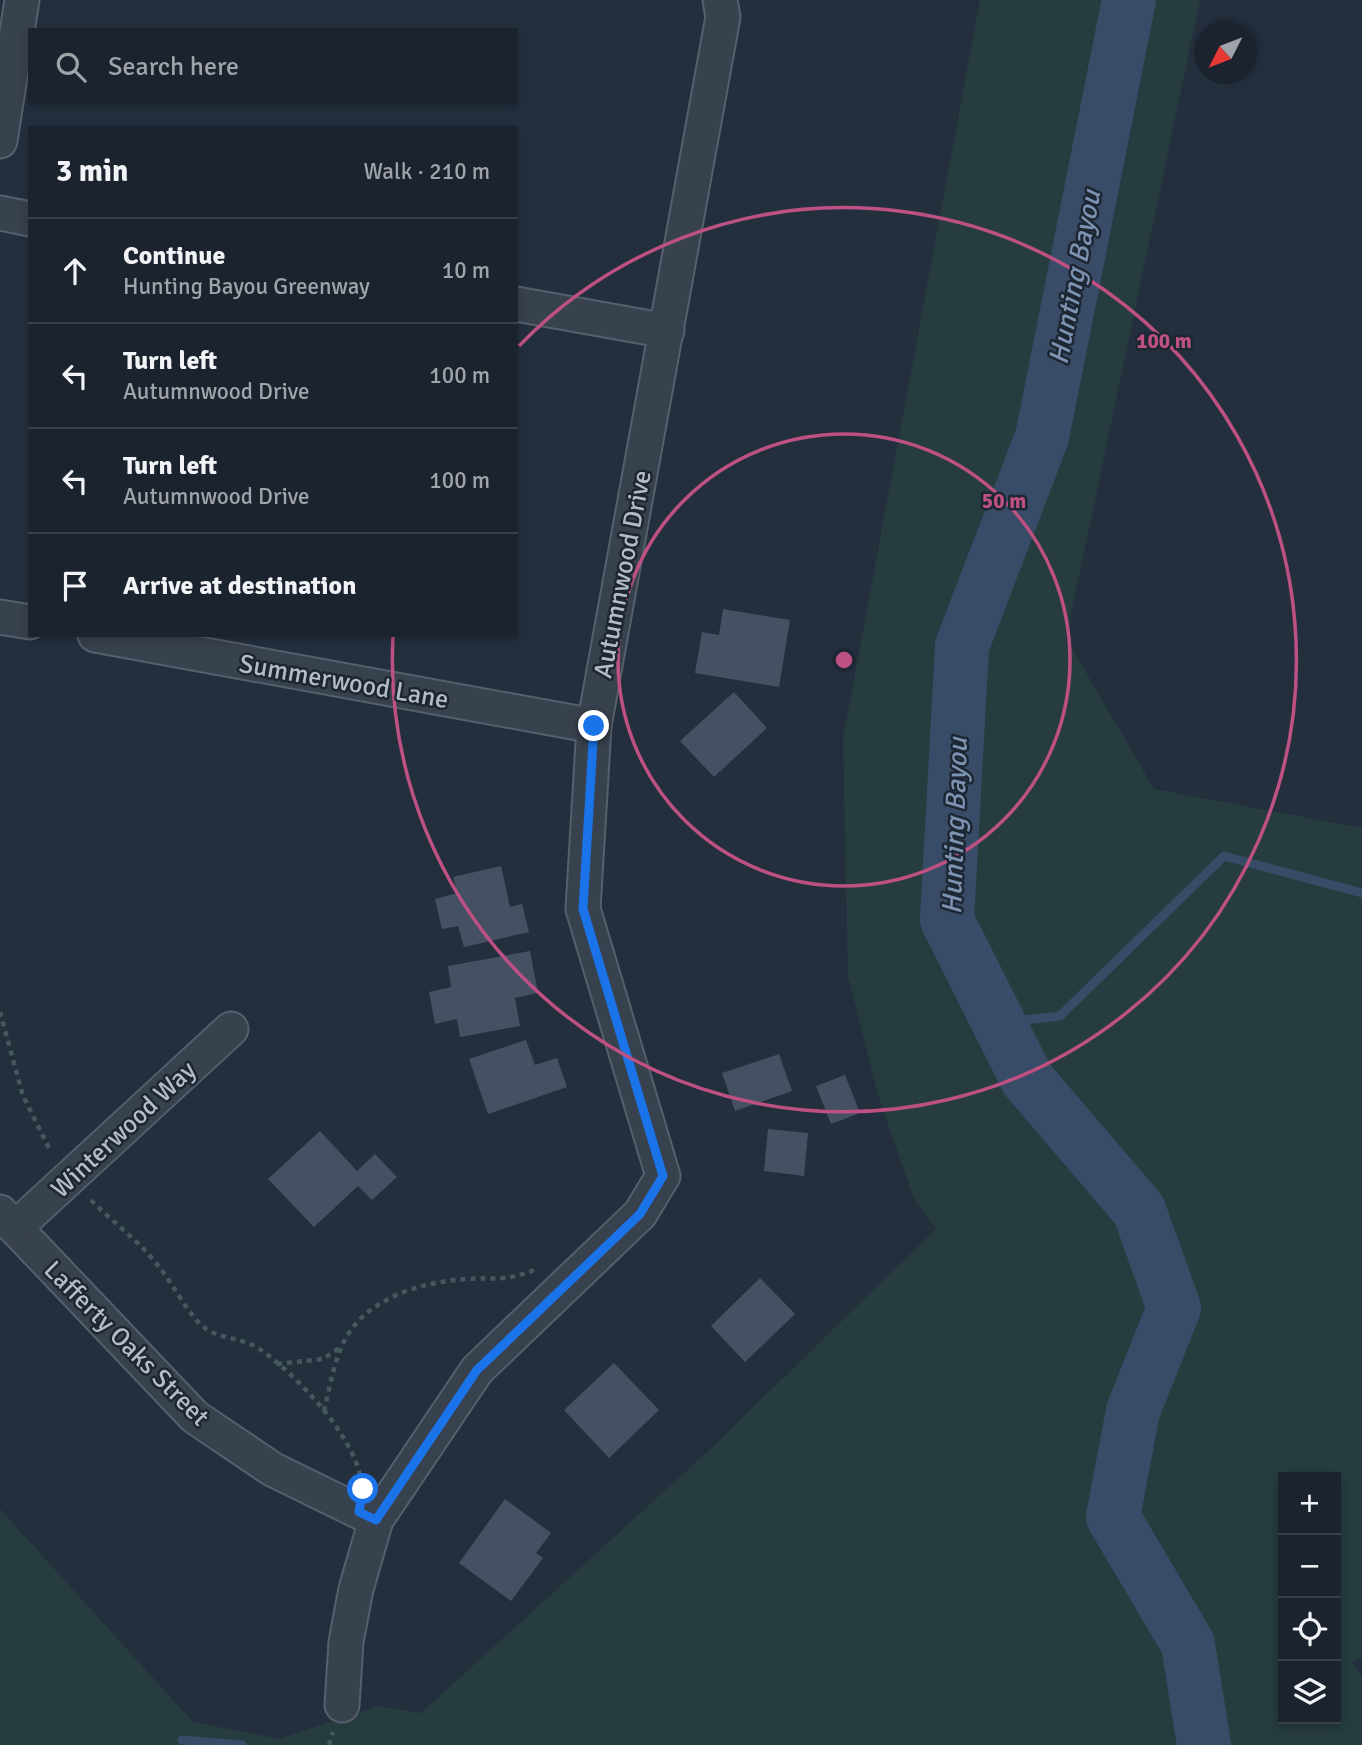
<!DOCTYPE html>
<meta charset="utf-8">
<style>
:root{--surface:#1b232e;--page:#242b36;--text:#f1f3f6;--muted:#a0a4aa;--line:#39404a}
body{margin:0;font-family:Signika,sans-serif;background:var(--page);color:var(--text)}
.controls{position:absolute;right:21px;bottom:21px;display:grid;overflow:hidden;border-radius:0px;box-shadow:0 4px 10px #0003}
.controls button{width:63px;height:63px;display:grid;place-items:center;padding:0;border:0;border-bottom:2px solid var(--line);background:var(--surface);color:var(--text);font:35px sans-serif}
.compass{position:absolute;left:1194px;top:21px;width:63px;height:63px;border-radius:50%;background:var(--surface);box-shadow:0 4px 10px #0003;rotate:228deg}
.stop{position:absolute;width:21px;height:21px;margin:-16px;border:5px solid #1a73e8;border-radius:50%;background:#fff}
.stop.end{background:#1a73e8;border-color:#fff;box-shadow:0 2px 7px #0008}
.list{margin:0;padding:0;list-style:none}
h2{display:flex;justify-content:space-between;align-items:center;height:91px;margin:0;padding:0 28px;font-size:30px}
h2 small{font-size:23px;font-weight:400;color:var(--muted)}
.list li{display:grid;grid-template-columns:46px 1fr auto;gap:21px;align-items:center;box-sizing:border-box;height:105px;padding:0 28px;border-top:2px solid var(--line)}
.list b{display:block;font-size:26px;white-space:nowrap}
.list p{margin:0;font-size:23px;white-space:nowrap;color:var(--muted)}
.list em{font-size:23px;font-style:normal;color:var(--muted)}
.icon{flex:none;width:38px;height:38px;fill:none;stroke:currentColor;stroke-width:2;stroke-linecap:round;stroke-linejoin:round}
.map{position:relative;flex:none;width:1362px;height:1745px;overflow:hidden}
.search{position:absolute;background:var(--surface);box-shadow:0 4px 10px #0003;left:28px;top:28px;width:490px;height:77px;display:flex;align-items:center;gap:18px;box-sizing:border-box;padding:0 24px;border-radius:0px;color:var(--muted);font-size:26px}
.panel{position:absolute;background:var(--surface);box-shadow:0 4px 10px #0003;left:28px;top:126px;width:490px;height:511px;border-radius:0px}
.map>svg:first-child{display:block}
.green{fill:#263c3f;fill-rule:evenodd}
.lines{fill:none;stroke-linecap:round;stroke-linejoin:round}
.stream{stroke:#394c67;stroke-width:9}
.river{stroke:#394c67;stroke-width:54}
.building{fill:#455162}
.minor-casing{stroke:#565f6c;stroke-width:37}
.path{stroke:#44595c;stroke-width:4.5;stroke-dasharray:5 5;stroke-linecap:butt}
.minor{stroke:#38414e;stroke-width:33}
.route{stroke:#1a73e8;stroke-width:9}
.ring{fill:none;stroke:#bd5182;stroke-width:3.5}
.labels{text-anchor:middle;stroke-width:5;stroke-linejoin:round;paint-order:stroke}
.street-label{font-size:26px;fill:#b4bcc9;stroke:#1d2633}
.water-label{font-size:28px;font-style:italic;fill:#7c92b1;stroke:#1d2633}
.centre{fill:#bd5182;stroke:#1d2633;stroke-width:3.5}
.ring-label{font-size:21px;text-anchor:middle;font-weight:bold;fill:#bd5182;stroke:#1d2633;stroke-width:5;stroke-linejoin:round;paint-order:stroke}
</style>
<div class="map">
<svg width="1362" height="1745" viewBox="0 0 1362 1745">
<rect width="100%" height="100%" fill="#242f3e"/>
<!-- green -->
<path class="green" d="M980 0H1200L1066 638 1154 789 1362 828V1658L1352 1662 1362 1676V1745H0V1509L193 1722 280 1739 378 1706 421 1713 706 1453 936 1229 914 1199 878 1095 848 976 843 739ZM1283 1477H1336V1719H1283Z"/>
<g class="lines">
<!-- stream -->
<g class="stream">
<polyline points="996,1023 1060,1016 1224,856 1362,893"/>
<polyline points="182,1740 242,1745"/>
</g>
<!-- river -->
<polyline class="river" points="1129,0 1042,437 962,646 947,920 1027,1079 1139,1210 1174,1308 1133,1411 1113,1517 1188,1644 1204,1745"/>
</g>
<!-- building -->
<g class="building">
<polygon points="723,609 790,620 779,687 695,673 702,632 719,635"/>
<polygon points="734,692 767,728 714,777 680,741"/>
<polygon points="501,866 510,907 522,904 529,932 464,947 458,926 442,929 435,899 457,893 453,877"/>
<polygon points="530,951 538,993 515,998 520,1026 460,1037 457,1019 435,1024 429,992 451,987 448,966"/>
<polygon points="526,1040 535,1065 557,1058 567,1087 488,1114 469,1059"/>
<polygon points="779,1054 792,1091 735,1111 722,1073"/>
<polygon points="845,1075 860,1113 831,1124 816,1086"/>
<polygon points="768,1129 808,1133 804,1176 764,1171"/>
<polygon points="320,1131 357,1171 375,1154 397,1177 372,1200 358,1186 314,1227 268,1179"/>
<polygon points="760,1278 795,1314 745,1362 711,1326"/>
<polygon points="614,1363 659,1410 609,1458 564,1410"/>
<polygon points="505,1499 551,1533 536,1553 543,1558 511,1601 459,1563"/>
</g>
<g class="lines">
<defs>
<g id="minor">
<polyline points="0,141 22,0"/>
<polyline points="0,213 30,219"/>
<polyline points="516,304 667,331"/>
<polyline points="0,617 30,622"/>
<polyline points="95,635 594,726"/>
<polyline points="0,1212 195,1417 272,1469 376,1520"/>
<polyline points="15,1228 231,1029"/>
<polyline points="342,1705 346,1642 356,1589 376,1520 477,1370 640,1214 663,1176 583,909 594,726 723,17 720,0"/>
</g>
</defs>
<!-- minor casing -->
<use href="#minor" class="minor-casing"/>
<!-- path -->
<g class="path">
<polyline points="0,1012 23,1096 51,1152"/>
<path d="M91 1200C112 1222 137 1239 156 1263 172 1282 183 1306 200 1324 217 1340 239 1336 258 1348 295 1373 354 1435 361 1480"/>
<polyline points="277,1364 323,1359 341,1347"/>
<path d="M324 1411C329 1390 333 1368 341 1348 360 1300 419 1282 466 1279 497 1277 504 1282 534 1270"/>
<polyline points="329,1745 333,1732"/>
</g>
<!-- minor -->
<use href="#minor" class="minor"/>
</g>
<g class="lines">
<!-- route -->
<polyline class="route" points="363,1489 359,1512 376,1520 477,1370 640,1214 663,1176 583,909 594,726"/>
</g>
<!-- distance rings -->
<g class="ring">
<circle cx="844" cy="660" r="226"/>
<path d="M519 346A452 452 0 1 1 393 636"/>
</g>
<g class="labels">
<!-- street labels -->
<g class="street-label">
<text transform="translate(622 574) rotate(-79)" y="9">Autumnwood Drive</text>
<text transform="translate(344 681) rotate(10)" y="9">Summerwood Lane</text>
<text transform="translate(123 1129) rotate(-43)" y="9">Winterwood Way</text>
<text transform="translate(127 1343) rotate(45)" y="9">Lafferty Oaks Street</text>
</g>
<!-- water labels -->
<g class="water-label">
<text transform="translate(1074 277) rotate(-79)" y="10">Hunting Bayou</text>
<text transform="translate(954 826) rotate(-88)" y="10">Hunting Bayou</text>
</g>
</g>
<circle cx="844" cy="660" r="10" class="centre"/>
<g class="ring-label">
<text x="1164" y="348">100 m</text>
<text x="1004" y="508">50 m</text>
</g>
</svg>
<div class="controls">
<button>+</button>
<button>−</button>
<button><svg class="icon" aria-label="locate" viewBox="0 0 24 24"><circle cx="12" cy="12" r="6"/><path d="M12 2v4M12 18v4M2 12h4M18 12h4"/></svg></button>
<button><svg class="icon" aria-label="layers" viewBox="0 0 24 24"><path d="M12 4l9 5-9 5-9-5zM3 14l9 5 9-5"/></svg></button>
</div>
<svg class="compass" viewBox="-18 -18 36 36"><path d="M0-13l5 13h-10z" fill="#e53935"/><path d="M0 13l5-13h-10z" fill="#a0a4aa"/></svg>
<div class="stop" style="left:363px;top:1489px"></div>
<div class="stop end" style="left:594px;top:726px"></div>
<div class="search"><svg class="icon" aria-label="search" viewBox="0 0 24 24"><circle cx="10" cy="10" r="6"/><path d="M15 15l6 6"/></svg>Search here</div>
<section class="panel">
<h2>3 min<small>Walk · 210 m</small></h2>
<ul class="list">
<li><svg class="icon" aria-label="ahead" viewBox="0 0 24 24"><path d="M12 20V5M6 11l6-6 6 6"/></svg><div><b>Continue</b><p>Hunting Bayou Greenway</p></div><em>10 m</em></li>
<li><svg class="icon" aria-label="left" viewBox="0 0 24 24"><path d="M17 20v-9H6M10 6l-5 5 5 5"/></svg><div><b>Turn left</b><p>Autumnwood Drive</p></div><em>100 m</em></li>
<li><svg class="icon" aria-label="left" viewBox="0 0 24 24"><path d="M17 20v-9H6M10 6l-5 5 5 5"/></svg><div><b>Turn left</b><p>Autumnwood Drive</p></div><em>100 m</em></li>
<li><svg class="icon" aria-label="arrive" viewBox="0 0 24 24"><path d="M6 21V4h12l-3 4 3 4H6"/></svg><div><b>Arrive at destination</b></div></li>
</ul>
</section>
</div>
